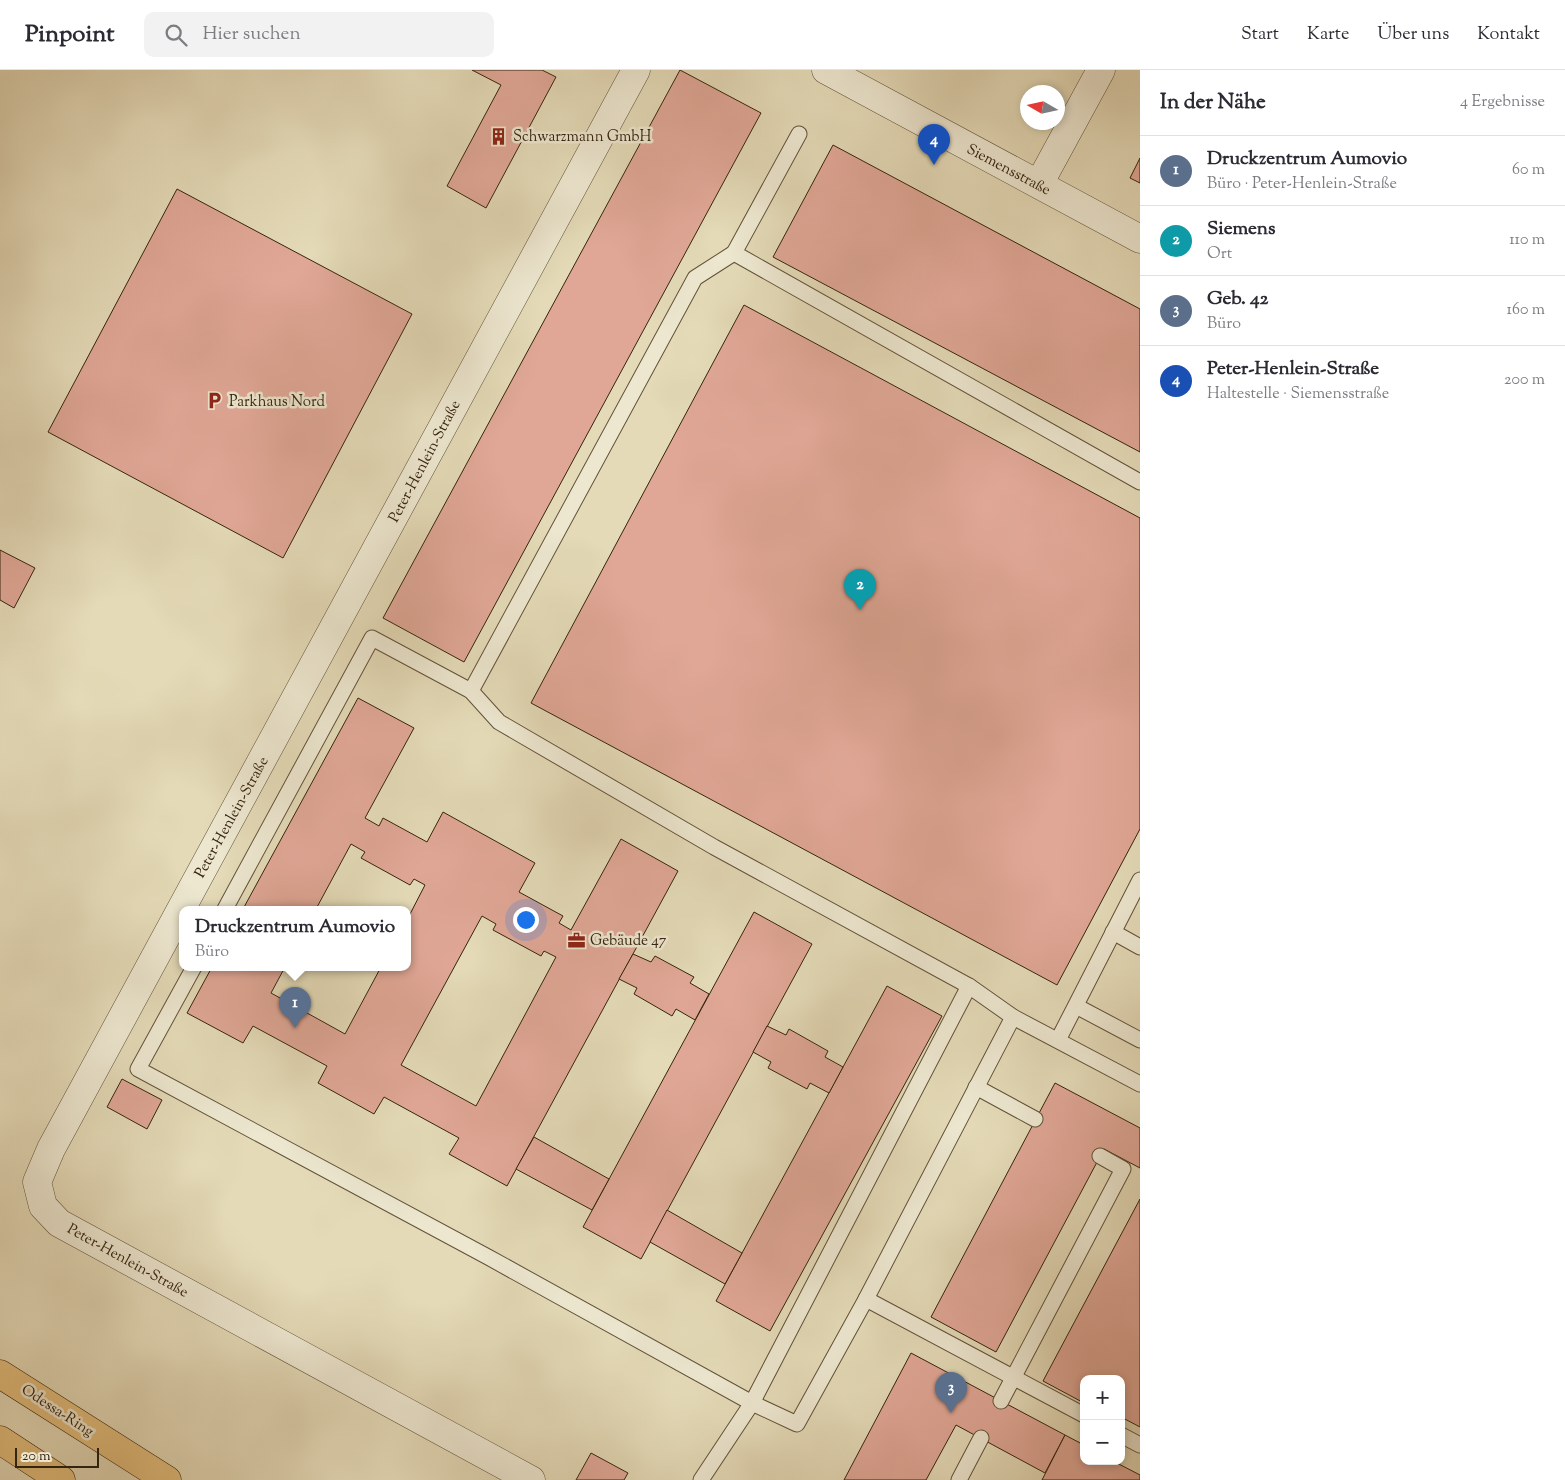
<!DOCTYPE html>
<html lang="de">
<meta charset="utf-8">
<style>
:root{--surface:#fff;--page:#f2f2f3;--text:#2b2b33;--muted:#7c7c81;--line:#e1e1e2;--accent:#b45309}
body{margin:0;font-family:"Sorts Mill Goudy",serif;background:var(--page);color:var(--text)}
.controls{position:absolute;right:15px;bottom:15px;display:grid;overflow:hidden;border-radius:10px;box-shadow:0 2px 8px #0003}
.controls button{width:45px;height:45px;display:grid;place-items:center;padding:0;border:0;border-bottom:1px solid var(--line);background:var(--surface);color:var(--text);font:25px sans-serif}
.compass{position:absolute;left:1020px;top:15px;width:45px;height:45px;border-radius:50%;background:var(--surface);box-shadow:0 2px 8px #0003;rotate:279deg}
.scale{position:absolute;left:15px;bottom:12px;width:84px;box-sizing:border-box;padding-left:5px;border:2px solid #35240e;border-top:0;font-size:14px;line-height:18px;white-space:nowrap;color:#35240e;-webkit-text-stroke:4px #ede7d0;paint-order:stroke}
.you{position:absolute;left:525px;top:849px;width:18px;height:18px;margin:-12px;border:4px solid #fff;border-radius:50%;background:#1a73e8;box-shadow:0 0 0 8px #1a73e833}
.badge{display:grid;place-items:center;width:32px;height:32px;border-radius:50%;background:var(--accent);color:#fff;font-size:16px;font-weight:700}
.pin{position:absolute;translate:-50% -41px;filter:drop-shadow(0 1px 2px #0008)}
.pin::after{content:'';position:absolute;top:26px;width:18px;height:15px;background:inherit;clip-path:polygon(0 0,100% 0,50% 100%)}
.popup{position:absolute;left:179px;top:836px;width:232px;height:65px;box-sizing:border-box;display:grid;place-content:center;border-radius:10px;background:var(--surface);filter:drop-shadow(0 1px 4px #0005);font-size:16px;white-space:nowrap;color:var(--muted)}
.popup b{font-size:19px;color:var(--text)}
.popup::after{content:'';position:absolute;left:50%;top:100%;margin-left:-10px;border:10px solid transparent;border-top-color:var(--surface)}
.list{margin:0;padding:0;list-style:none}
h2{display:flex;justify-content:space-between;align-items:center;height:65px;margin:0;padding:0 20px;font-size:21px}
h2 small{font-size:16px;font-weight:400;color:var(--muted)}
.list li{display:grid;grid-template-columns:32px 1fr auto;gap:15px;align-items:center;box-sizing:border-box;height:70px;padding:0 20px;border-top:1px solid var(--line)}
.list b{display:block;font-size:19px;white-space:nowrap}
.list p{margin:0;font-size:16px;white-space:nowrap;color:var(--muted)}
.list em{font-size:16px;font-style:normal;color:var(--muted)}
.icon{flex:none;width:28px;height:28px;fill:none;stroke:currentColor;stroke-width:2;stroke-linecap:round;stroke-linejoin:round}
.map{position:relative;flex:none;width:1140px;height:1410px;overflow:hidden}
header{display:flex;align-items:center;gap:30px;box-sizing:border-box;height:70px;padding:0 25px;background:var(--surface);border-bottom:1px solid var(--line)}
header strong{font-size:24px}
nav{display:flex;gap:28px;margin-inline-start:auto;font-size:18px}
.search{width:350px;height:45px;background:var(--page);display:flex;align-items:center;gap:12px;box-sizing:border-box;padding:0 18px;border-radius:10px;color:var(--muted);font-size:19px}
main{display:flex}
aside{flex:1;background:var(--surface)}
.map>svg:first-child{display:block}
.building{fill:#e0a796;stroke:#35240e;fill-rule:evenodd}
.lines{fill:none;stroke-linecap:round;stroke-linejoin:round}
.service-casing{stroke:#615238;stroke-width:17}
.minor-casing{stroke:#615238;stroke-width:29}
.tertiary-casing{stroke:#615238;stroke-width:29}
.trunk-casing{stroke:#35240e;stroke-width:29}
.service{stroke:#ede7d0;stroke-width:15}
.minor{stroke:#ede7d0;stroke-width:28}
.tertiary{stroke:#ede7d0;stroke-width:28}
.trunk{stroke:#e2bd7c;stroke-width:28}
.labels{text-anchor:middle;stroke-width:5;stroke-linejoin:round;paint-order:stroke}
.poi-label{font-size:15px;fill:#35240e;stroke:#ede7d0;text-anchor:start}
.street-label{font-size:15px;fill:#35240e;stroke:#ede7d0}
</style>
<header>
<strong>Pinpoint</strong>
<div class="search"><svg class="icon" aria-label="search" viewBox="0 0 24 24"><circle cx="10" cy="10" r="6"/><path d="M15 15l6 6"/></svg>Hier suchen</div>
<nav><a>Start</a><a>Karte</a><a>Über uns</a><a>Kontakt</a></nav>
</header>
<main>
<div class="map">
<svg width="1140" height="1410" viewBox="0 0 1140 1410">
<rect width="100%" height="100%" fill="#e4dab7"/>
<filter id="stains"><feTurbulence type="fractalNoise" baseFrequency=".004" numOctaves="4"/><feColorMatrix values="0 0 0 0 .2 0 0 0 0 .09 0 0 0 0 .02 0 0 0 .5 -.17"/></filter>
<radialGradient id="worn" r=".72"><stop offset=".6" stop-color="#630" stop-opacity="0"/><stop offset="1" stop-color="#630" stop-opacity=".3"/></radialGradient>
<!-- building -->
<g class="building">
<polygon points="472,0 542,0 556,7 486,138 447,116 501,15"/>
<polygon points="680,0 761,43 464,592 383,548"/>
<polygon points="833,75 1140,239 1140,382 773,187"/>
<polygon points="1140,88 1140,113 1130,108"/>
<polygon points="177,119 412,244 283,488 48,362"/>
<polygon points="744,235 1140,448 1140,759 1057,915 531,633"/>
<polygon points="0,480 35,498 14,538 0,530"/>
<path d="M358 628 414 658 365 748 379 756 383 748 427 772 443 742 535 793 519 822 563 846 559 853 571 860 621 769 678 801 507 1116 449 1084 459 1068 384 1027 374 1044 318 1013 327 996 253 956 243 973 187 943 212 897H285L271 923 345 964 381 897H408V848L425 815 414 809 410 815 361 788 365 782 351 774 316 839H243ZM482 846 496 854 493 860 541 886 544 881 556 887 476 1036 401 995Z"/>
<polygon points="754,842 812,874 641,1189 583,1157"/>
<polygon points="633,884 651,892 655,886 694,907 690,913 709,924 695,950 676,939 672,946 634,924 637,918 619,909"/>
<polygon points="887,916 942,946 770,1261 716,1231"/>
<polygon points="767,956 786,965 789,959 828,981 825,987 843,997 829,1023 810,1013 807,1019 768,998 771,992 753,982"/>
<polygon points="122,1009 162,1030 147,1059 107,1037"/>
<polygon points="1055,1013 1140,1058 1140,1098 1104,1079 996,1282 931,1247"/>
<polygon points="534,1067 609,1109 592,1140 516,1099"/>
<polygon points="1140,1129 1140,1357 1121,1347 1121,1309 1084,1309 1084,1333 1043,1311"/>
<polygon points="667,1140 742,1183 725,1214 650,1172"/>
<polygon points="911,1283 1065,1365 1045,1403 956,1355 926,1410 844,1410"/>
<polygon points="1065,1365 1084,1375 1084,1391 1113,1391 1140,1405 1140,1410 1042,1410"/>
<polygon points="591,1383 628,1403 624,1410 576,1410"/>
</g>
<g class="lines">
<defs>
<g id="service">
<polyline points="734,183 799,64"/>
<polyline points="471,621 695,208 734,183 1140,412"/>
<polyline points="225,839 372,568 471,621 499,652 714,777 969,916 1013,947 1140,1014"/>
<polyline points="1113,862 1140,877"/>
<polyline points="194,897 138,999 488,1187 752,1333 797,1354 866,1229 1013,947"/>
<polyline points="1076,936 1140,970"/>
<polyline points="1058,970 1140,810"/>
<polyline points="976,1017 1035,1049"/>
<polyline points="866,1229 1084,1345"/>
<polyline points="1001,1331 1123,1099 1100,1086"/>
<polyline points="1121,1365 1140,1375"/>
<polyline points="701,1410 752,1333 969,916"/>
<polyline points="959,1410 981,1368"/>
</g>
<g id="minor">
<polyline points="1039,114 1101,0"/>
<polyline points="531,1410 59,1153 43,1136 37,1112 51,1079 636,0"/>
</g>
<polyline id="tertiary" points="826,0 1140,169"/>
<g id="trunk">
<polyline points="0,1304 167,1410"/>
<polyline points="0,1370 61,1410"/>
</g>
</defs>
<!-- service casing -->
<use href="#service" class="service-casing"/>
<!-- minor casing -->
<use href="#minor" class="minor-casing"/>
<!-- tertiary casing -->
<use href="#tertiary" class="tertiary-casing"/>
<!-- trunk casing -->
<use href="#trunk" class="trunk-casing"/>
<!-- service -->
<use href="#service" class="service"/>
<!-- minor -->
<use href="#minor" class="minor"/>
<!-- tertiary -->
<use href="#tertiary" class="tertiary"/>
<!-- trunk -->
<use href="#trunk" class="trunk"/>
</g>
<!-- icons -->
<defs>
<symbol id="building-bare" viewBox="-9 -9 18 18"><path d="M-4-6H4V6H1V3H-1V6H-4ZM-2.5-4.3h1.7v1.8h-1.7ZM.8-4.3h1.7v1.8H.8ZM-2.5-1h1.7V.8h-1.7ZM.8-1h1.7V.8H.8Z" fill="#8f2418" stroke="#ede7d0" stroke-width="2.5" paint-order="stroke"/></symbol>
<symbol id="parking-bare" viewBox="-9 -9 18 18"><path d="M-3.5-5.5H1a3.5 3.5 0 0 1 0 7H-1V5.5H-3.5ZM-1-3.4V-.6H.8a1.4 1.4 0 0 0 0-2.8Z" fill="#8f2418" stroke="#ede7d0" stroke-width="2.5" paint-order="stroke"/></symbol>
<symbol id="office-bare" viewBox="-9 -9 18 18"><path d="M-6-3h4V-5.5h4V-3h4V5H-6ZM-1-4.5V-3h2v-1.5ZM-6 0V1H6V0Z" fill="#8f2418" stroke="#ede7d0" stroke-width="2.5" paint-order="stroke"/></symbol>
</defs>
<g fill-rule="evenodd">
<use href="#building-bare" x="486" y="54" width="25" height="25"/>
<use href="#parking-bare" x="202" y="318" width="25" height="25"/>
<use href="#office-bare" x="564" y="858" width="25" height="25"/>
</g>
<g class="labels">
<!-- poi labels -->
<g class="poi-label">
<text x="513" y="71">Schwarzmann GmbH</text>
<text x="229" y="336">Parkhaus Nord</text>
<text x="590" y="875">Gebäude 47</text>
</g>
<!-- street labels -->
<g class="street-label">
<text transform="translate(1009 99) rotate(28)" y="5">Siemensstraße</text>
<text transform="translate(424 391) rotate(-62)" y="5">Peter-Henlein-Straße</text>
<text transform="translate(231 747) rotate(-61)" y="5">Peter-Henlein-Straße</text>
<text transform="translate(128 1190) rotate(29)" y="5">Peter-Henlein-Straße</text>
<text transform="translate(58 1340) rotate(33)" y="5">Odessa-Ring</text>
</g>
</g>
<rect width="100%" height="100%" filter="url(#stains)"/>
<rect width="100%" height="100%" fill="url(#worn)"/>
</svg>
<div class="controls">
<button>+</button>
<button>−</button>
</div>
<svg class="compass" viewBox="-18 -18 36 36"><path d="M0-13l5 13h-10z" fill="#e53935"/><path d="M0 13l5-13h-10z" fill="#7c7c81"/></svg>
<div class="scale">20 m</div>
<div class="you"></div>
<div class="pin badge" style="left:295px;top:958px;background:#5c6f8a">1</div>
<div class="popup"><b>Druckzentrum Aumovio</b>Büro</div>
<div class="pin badge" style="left:860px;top:540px;background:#0f9aa8">2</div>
<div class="pin badge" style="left:951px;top:1343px;background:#5c6f8a">3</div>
<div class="pin badge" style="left:934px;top:95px;background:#1a4fb4">4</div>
</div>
<aside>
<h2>In der Nähe<small>4 Ergebnisse</small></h2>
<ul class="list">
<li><span class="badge" style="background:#5c6f8a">1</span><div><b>Druckzentrum Aumovio</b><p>Büro · Peter-Henlein-Straße</p></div><em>60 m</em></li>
<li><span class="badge" style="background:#0f9aa8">2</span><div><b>Siemens</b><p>Ort</p></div><em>110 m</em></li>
<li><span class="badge" style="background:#5c6f8a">3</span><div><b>Geb. 42</b><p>Büro</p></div><em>160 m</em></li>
<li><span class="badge" style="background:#1a4fb4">4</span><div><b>Peter-Henlein-Straße</b><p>Haltestelle · Siemensstraße</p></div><em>200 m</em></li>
</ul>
</aside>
</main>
